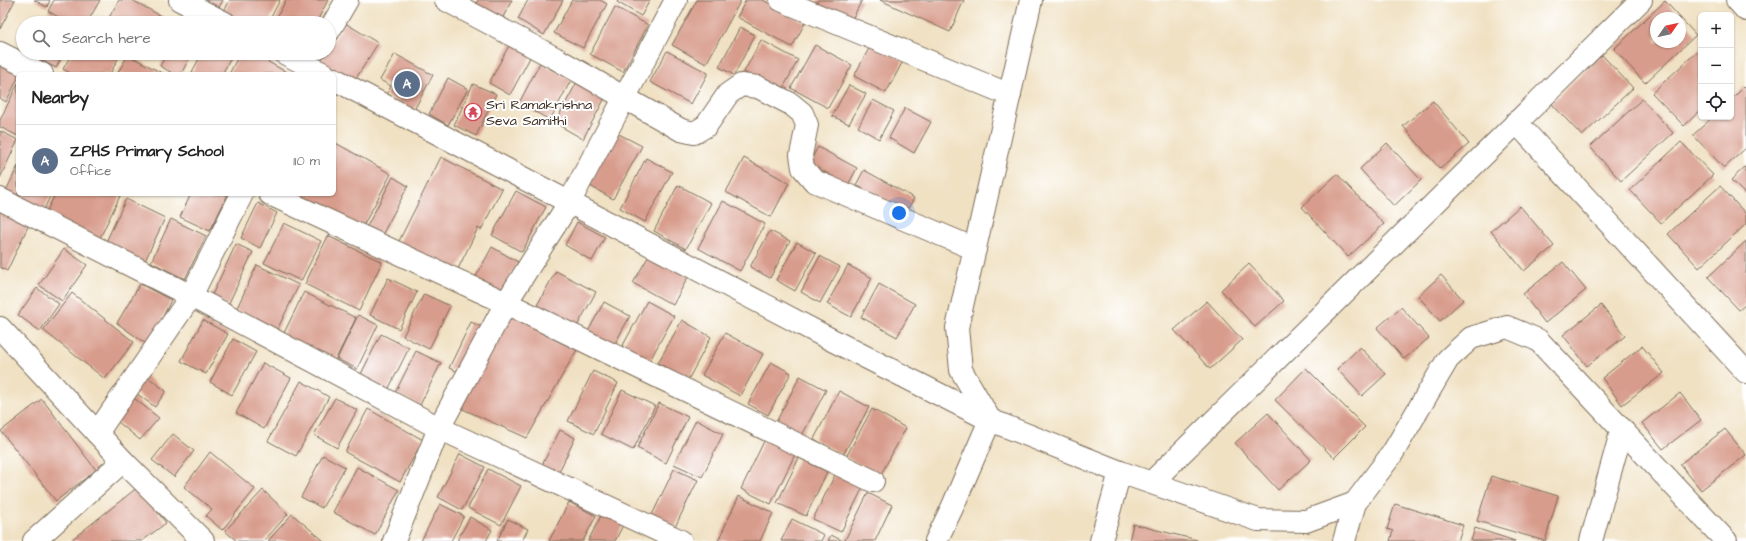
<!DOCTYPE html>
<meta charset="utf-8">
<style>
:root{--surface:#fff;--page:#f2f2f2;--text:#222;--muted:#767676;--line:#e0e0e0;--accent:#1a73e8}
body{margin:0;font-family:"Architects Daughter",sans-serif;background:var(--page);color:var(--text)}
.controls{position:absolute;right:12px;top:12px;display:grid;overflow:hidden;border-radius:6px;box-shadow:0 1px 3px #0004}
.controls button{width:36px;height:36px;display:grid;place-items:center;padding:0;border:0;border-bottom:1px solid var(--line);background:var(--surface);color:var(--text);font:20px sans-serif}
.compass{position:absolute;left:1650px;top:12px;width:36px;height:36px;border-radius:50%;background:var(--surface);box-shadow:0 1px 3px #0004;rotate:56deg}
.you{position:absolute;left:899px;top:213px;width:14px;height:14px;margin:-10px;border:3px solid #fff;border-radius:50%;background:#1a73e8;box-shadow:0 0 0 6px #1a73e833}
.badge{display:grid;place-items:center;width:26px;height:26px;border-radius:50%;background:var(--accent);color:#fff;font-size:13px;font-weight:700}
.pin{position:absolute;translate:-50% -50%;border:2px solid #fff;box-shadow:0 1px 4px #0006}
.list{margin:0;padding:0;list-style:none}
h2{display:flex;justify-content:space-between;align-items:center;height:52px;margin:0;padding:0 16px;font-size:17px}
h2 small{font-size:13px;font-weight:400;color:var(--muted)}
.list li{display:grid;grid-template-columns:26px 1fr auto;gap:12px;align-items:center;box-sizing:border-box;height:72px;padding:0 16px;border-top:1px solid var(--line)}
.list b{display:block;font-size:15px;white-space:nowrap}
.list p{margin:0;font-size:13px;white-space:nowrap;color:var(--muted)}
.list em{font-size:13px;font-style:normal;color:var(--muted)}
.icon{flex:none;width:22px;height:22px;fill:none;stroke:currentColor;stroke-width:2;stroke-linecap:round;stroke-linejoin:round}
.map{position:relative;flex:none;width:1746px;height:541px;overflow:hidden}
.search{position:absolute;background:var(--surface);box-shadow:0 1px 3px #0004;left:16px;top:16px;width:320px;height:44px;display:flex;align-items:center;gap:10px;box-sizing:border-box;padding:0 14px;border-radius:22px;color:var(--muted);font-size:15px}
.panel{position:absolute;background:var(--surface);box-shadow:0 1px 3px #0004;left:16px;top:72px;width:320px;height:124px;border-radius:6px}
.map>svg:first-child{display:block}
.building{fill:#d89c8c;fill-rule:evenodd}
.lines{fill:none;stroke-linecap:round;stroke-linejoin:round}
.minor-casing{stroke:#7a6a58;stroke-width:24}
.minor{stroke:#fff;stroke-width:22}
.labels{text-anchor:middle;stroke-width:4;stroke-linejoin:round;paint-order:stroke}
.poi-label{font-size:14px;fill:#3b2a1e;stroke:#fff;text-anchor:start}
</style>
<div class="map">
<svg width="1746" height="541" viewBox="0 0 1746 541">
<rect width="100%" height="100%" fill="#fff"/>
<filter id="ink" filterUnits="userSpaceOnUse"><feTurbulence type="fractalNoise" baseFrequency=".025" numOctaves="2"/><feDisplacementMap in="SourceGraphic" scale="8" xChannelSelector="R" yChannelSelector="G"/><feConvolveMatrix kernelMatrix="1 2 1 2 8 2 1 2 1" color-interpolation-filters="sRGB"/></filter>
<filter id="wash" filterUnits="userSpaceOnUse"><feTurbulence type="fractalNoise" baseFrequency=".012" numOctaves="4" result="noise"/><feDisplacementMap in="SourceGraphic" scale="16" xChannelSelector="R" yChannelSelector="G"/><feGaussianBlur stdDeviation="0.9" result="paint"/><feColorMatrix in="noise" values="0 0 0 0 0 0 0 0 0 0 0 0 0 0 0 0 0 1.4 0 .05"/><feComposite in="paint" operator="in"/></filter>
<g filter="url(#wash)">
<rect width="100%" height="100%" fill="#f0e1c3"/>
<g id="blocks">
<!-- building -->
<g class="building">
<polygon points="0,0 15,0 0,29"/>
<polygon points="34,0 50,0 47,7"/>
<polygon points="54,0 100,0 87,23 69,23 48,11"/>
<polygon points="119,0 132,0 170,21 168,23 106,23"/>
<polygon points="203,0 223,0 216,13"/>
<polygon points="230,0 280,0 268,23 242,23 223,13"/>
<polygon points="286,0 328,0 316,23 274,23"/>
<polygon points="478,0 512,0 502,19 476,4"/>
<polygon points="528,0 563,0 544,35 518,19"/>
<polygon points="572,0 600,0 607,4 583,48 554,33"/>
<polygon points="618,0 650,0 641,16 617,2"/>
<polygon points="697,0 741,0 706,64 672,45"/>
<polygon points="746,0 763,0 805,23 792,47 737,17"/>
<polygon points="818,0 862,0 849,25 815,6"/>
<polygon points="880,0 964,0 950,32"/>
<path d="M1665 1 1696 35 1645 83 1614 49ZM1656 18H1680V42H1656Z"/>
<polygon points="615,7 648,25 623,72 590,54"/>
<polygon points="57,18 65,23 54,23"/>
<polygon points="345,23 378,43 352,85 319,64 326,53 329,53 329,48"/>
<polygon points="740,27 755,35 734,75 719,67"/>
<polygon points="513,38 534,50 510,95 489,83"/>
<polygon points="761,40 798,60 781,92 744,72"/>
<polygon points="872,43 903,61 886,93 854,76"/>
<polygon points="815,45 852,65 828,108 791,88"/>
<polygon points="1701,48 1701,110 1684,126 1652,93"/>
<polygon points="667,51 708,73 691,104 650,82"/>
<polygon points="38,53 64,53 56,68 36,57"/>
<polygon points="72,53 121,53 110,74 72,74 63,69"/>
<polygon points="167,53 192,53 181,74 174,74 160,66"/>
<polygon points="202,53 234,53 222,74 191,74"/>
<polygon points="240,53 252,53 290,74 229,74"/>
<polygon points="395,54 433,75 414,110 386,95 391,86 380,80"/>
<polygon points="128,55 164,74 117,74"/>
<polygon points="1602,55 1633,88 1582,136 1551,103"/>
<polygon points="0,60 18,74 18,78 6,102 0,98"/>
<polygon points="540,63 571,80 550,120 519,103"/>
<polygon points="448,78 468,89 448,125 429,114"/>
<polygon points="578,80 606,96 583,139 555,123"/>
<polygon points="18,83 18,136 0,127 0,120"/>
<polygon points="473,84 496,94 476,136 454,125"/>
<polygon points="849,85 866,94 849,124 832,116"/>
<polygon points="1744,87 1746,89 1746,148 1724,168 1693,135 1713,117 1731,117 1731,100"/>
<polygon points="1642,99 1673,133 1621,181 1590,147"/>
<polygon points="873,100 894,111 879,139 858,127"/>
<polygon points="1433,101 1469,144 1440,169 1403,126"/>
<polygon points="905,108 931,122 914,153 889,138"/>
<polygon points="0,131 18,140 0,178"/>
<polygon points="613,131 642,146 613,199 585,183"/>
<polygon points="334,142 391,174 361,230 297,196 298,194 334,194"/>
<polygon points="1681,142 1713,175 1661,223 1630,190"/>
<polygon points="1387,143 1421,180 1394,206 1360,169"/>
<polygon points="818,147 857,168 848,185 809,163"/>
<polygon points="441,157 502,189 481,230 478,228 455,275 397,245"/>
<polygon points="646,158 672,172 645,222 620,208"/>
<polygon points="744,158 789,183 771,217 726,192"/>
<polygon points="18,166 18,194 51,194 41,216 3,197"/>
<polygon points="1746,166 1746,195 1731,180"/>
<polygon points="864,170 914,198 906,213 856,185"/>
<polygon points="1337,174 1384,224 1348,257 1302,207"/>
<polygon points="393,177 408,186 380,239 365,230"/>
<polygon points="678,185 711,203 686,249 654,231"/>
<polygon points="1720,186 1746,214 1746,224 1699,268 1668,234"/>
<polygon points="516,191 546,207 522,252 492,235"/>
<polygon points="55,194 121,194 99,240 46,213"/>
<polygon points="191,194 228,194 210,231 180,217"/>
<polygon points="126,199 165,218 144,263 105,244"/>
<polygon points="723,201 765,224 740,271 698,248"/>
<polygon points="0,202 32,218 7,271 0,267"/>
<polygon points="258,203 277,213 260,248 241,238"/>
<polygon points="1520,206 1554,246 1524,271 1491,231"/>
<polygon points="171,219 206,236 185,279 151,262"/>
<polygon points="577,222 605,237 592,261 565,245"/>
<polygon points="284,223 321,241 301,281 264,263"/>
<polygon points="770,231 790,241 770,278 750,267"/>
<polygon points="328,236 382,262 359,311 305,284"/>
<polygon points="1746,241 1746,304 1739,310 1708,277"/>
<polygon points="797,242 816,253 795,291 776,280"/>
<polygon points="236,244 253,252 228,305 211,297"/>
<polygon points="492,247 518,262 499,297 473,282"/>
<polygon points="64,249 87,265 62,301 39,285"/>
<polygon points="651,252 690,273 673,305 633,283"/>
<polygon points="820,256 840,267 820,303 801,292"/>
<polygon points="1563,262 1586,290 1545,323 1523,294"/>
<polygon points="1249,264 1284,301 1255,327 1221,290"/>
<polygon points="257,265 299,285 277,330 236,310"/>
<polygon points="848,265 872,278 851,317 827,304"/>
<polygon points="556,271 596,292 575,330 535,309"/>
<polygon points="1441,275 1463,300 1440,321 1418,296"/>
<polygon points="388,278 417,292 399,329 370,315"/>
<polygon points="140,284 171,300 149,346 117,323"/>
<polygon points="879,284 915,304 897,337 861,317"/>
<polygon points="37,288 59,304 40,331 18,315"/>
<polygon points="304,292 356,318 335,361 283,335"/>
<polygon points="72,293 134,342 105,379 43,330"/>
<polygon points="424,294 450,306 429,349 403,336"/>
<polygon points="647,301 674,316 649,362 622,347"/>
<polygon points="1207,301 1242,340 1210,369 1174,330"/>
<polygon points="604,302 630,316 612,349 586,335"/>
<polygon points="1601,305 1625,336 1587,366 1563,335"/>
<polygon points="1401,307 1429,338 1404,359 1377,328"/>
<polygon points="508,312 579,346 527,438 456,406"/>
<polygon points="358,315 378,325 357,369 337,359"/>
<polygon points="203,320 228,334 206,374 181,361"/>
<polygon points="682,320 711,337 688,380 658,363"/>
<polygon points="471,322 488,330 466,375 449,368"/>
<polygon points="725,333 763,354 740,396 702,375"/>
<polygon points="381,334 409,348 387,392 359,378"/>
<polygon points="233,339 256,352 232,395 210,382"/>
<polygon points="1642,346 1664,373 1622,405 1602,378"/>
<polygon points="1360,347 1386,374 1362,396 1337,369"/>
<polygon points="416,351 441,363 420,405 395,393"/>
<polygon points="771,362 791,373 768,415 748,404"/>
<polygon points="263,363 291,378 264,429 236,413"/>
<polygon points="1306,368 1365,427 1334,458 1275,400"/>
<polygon points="593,371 618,383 594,434 568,421"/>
<polygon points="145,375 166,391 155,407 133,391"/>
<polygon points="800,376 826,390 799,441 774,426"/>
<polygon points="301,381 329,397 296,456 268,441"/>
<polygon points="622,390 655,406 633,450 601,434"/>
<polygon points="839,391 869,407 843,455 814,439"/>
<polygon points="1680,393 1701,420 1663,449 1642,423"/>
<polygon points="130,395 159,418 140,440 112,417"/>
<polygon points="335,398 357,410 337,448 314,435"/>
<polygon points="42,399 96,470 56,501 1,431"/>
<polygon points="659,403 688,417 666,463 637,448"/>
<polygon points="368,409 423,440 400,482 345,452"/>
<polygon points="872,409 906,428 880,476 846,457"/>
<polygon points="1268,413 1311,460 1278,490 1235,443"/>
<polygon points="696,420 723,434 702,477 674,464"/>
<polygon points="1725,429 1746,455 1701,490 1680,464"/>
<polygon points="560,430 575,438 557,476 541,467"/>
<polygon points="173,434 194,451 174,477 152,460"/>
<polygon points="767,435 797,450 771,504 741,489"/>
<polygon points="210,452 255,489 222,530 206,516 212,509 184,487"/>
<polygon points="460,454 485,467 462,510 438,497"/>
<polygon points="323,455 345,467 322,508 301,497"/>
<polygon points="799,458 827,472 806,516 777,503"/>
<polygon points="357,467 399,490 375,535 333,512"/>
<polygon points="488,469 521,486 501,525 468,508"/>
<polygon points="674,469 698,480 675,527 652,515"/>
<polygon points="838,469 865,483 841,532 813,519"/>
<polygon points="1491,476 1558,496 1545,541 1477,521"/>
<polygon points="138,487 166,523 142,541 70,541"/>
<polygon points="263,490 288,514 264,541 237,541 225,531"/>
<polygon points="868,493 892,505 875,541 846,541 845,540"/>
<polygon points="739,496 773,513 760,541 718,541"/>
<polygon points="569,502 596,516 583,541 549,541"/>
<polygon points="440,504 464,516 451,541 421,541"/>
<polygon points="1395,504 1463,525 1458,541 1390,541 1393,531 1387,529"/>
<polygon points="605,508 626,519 615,541 588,541"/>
<polygon points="292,514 324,541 268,541"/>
<polygon points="470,517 492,530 486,541 457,541"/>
<polygon points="508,519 528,529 522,541 497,541"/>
<polygon points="792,519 824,535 821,541 781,541"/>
<polygon points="1133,524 1197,540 1197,541 1129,541"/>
<polygon points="1475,528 1515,541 1471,541"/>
<polygon points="831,535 843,541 828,541"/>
</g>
</g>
</g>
<g filter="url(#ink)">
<use href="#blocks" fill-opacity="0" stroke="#7a6a58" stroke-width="1"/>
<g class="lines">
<defs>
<g id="minor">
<polyline points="180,0 225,23"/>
<polyline points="446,0 555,58 681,130 694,133 706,126 728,94 741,85 758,87 791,104 802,113 807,125 801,155 803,168 814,181 975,249"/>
<polyline points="781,0 1010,95"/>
<polyline points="1737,0 1746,10"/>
<polyline points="329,31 347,0"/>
<polyline points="0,53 42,74"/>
<polyline points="284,53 324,74"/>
<polyline points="334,79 828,338 990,420 1120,472 1258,520 1306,521 1355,503"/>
<polyline points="1516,122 1746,372"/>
<polyline points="270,194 506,303 873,481"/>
<polyline points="0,199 191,296 439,428 681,541"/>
<polyline points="0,328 123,461 203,541"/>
<polyline points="97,433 191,296 242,194"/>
<polyline points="1152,482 1641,0"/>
<polyline points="34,541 123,461"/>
<polyline points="394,541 439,428 506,303 569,203 676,0"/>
<polyline points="936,541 952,508 990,420 961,370 957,328 1031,0"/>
<polyline points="1101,541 1120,472"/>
<polyline points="1344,541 1355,503 1392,454 1448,359 1471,338 1507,327 1538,340 1726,541"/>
<polyline points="1591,541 1622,429"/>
</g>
</defs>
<!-- minor casing -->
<use href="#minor" class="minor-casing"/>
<!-- minor -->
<use href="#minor" class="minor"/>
</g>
</g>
<!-- icons -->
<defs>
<symbol id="temple-ring" viewBox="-11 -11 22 22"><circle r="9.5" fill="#fff" stroke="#d1495b" stroke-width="1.5"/><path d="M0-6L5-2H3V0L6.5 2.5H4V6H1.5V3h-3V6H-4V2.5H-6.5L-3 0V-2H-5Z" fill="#d1495b"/></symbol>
</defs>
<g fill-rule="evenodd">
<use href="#temple-ring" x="463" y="102" width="20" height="20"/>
</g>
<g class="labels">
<!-- poi labels -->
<g class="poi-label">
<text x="486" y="109">Sri Ramakrishna<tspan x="486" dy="16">Seva Samithi</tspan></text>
</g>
</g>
</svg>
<div class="controls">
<button>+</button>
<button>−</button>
<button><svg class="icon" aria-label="locate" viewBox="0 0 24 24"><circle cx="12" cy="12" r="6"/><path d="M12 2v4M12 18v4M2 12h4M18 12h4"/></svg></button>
</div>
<svg class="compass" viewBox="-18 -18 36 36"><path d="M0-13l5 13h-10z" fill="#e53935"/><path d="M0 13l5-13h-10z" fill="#767676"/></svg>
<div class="you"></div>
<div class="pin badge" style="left:407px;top:84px;background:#5c6f8a">A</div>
<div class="search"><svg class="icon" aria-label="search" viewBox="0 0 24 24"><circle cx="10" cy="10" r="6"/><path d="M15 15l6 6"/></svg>Search here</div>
<section class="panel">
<h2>Nearby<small></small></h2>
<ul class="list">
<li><span class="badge" style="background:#5c6f8a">A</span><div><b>ZPHS Primary School</b><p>Office</p></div><em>110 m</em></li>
</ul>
</section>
</div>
